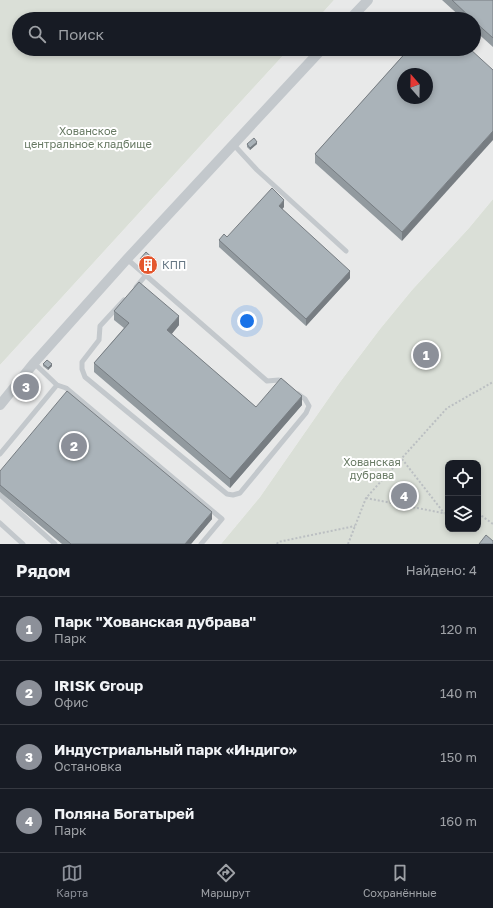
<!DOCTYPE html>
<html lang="ru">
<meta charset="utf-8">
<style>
:root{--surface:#171b24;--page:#20242c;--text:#f1f3f6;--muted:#9ea1a6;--line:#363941;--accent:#8c9099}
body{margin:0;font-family:"Golos Text",sans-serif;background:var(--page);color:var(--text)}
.controls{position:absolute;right:12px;bottom:12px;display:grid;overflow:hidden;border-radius:8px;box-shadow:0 2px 6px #0003}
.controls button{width:36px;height:36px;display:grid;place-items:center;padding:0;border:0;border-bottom:1px solid var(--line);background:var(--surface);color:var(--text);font:20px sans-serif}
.compass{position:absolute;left:397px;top:68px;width:36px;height:36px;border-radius:50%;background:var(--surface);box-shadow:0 2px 6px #0003;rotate:340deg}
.you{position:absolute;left:247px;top:321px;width:14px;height:14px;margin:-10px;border:3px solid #fff;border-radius:50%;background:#1a73e8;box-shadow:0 0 0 6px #1a73e833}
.badge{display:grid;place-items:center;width:26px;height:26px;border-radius:50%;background:var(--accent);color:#fff;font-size:13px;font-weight:700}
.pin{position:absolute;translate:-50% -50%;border:2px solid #fff;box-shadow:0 1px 4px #0006}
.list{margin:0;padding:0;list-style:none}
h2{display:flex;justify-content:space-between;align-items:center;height:52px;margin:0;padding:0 16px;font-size:17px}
h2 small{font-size:13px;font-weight:400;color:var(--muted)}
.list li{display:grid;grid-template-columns:26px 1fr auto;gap:12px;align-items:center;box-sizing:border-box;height:64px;padding:0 16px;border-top:1px solid var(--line)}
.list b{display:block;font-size:15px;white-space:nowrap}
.list p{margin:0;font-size:13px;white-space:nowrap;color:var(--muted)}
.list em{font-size:13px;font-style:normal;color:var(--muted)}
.icon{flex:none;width:22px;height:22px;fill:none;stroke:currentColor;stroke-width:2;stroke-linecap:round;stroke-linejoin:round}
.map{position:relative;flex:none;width:493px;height:544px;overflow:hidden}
.search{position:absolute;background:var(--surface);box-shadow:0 2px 6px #0003;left:12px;right:12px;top:12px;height:44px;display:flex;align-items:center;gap:10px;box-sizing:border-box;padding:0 14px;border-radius:22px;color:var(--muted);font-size:15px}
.sheet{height:308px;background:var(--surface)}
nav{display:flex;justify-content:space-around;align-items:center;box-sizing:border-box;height:56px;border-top:1px solid var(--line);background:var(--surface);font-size:11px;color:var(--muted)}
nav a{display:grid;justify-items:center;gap:2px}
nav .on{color:var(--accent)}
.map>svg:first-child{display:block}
.built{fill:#e8e9e9;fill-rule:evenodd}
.green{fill:#dadfd7;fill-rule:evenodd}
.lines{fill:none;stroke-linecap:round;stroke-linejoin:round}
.path{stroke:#bbbfc2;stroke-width:2;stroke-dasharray:2 2;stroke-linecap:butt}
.service{stroke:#c3c8cc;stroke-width:5}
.minor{stroke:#c3c8cc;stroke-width:10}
.wall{fill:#929a9f}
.shaded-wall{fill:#777d82}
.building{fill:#aab3b9;stroke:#777d82;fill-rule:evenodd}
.labels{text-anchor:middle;stroke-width:4;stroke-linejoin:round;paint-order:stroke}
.park-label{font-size:11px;fill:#687a64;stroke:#fff}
.poi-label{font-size:11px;fill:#657683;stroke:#fff;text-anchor:start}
</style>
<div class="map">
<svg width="493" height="544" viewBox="0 0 493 544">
<rect width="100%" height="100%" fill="#fafaf8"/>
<!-- built -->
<path class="built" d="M334 0H493V199L469 228 412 290 380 329 340 382 260 497 221 544H0V365L289 49H474V19H317ZM403 74H427V98H403Z"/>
<!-- green -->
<g class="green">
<polygon points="0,0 334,0 317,19 19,19 19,49 289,49 0,365"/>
<path d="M493 199V544H221L260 497 340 382 380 329 412 290 469 228ZM448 463H478V529H448Z"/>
</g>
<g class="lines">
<!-- path -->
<g class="path">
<polyline points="402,459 444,513"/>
<polyline points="366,498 448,514"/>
<polyline points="478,514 479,514 493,524"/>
<polyline points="277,544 278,542 355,526"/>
<polyline points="348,544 366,498 447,408 493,382"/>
</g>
<!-- service -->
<g class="service">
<polyline points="234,145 257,170 346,251"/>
<polyline points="127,259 267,381 279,380 285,384"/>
<polyline points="136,287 146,275"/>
<polyline points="124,300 100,326 99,340 82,362 82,369 85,377 227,494 233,495 240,493 306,413 309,406 305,399 298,394"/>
<polyline points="57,385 66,388 222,519 201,544"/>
<polyline points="0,454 57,385 34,363"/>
<polyline points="0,495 55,544"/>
<polyline points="0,523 23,544"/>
</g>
<!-- minor -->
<g class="minor">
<polyline points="350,19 368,0"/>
<polyline points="0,405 34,363 127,259 322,49"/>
</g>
</g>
<!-- wall -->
<g class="wall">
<polygon points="442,0 493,0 493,47 474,30 474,19 463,19"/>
<polygon points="409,49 402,241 315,163 315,154"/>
<polygon points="247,144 257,144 250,150 247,147"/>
<polygon points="284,207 282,209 350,278 306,326 219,247 219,240 227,237"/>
<polygon points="140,259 157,267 151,273 140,263"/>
<polygon points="114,311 179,325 171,334 256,407 302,405 230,488 94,372 94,363 124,328 114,320"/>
<polygon points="43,364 52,366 48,370 43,366"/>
<polygon points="0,471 212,519 191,544 62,544 0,492"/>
</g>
<!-- shaded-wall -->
<g class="shaded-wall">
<polygon points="493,131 493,140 402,241 402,232"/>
<polygon points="257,142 257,144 250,150 250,148"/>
<polygon points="284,200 284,207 279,213 279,206"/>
<polygon points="157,262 157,267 151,273 151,268"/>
<polygon points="350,271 350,278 306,326 306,319"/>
<polygon points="179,316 179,325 167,340 167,330"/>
<polygon points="52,364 52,366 48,370 48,368"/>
<polygon points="302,396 302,405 230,488 230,479"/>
<polygon points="212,512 212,519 191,544 185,544"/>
</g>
<!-- building -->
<g class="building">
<polygon points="452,0 493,0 493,38 474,21 474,19 472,19"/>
<path d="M409 49H470L493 70V131L402 232 315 154ZM403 74H427V98H403Z"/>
<polygon points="254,138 257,142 250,148 247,144"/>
<polygon points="272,188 284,200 279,206 350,271 306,319 219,240 224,234 227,237"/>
<polygon points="146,252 157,262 151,268 140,259"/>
<polygon points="139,282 179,316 167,330 256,407 281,378 302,396 230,479 94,363 129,323 114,311"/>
<polygon points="47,360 52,364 48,368 43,364"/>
<polygon points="67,391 212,512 185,544 71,544 0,485 0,471"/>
<polygon points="486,535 493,541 493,544 479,544"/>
</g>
<!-- icons -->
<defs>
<symbol id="building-disc" viewBox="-11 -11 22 22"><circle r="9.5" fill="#e4572e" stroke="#fff"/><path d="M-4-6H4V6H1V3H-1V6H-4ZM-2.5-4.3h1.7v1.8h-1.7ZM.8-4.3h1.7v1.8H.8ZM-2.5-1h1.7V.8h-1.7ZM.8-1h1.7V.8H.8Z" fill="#fff"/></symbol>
</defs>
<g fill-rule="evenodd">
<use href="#building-disc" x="137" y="254" width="22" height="22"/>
</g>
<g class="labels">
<!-- park labels -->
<g class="park-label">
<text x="88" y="135">Хованское<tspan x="88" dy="13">центральное кладбище</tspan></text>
<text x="372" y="466">Хованская<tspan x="372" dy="13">дубрава</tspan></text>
</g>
<!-- poi labels -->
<g class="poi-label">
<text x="162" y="269">КПП</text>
</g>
</g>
</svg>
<div class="controls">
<button><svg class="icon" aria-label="locate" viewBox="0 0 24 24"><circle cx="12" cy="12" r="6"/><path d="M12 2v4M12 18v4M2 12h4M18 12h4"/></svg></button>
<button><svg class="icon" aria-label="layers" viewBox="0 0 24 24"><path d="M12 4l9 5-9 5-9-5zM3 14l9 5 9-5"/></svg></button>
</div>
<svg class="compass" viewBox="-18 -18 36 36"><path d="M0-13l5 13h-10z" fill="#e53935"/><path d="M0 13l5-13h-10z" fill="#9ea1a6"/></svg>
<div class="you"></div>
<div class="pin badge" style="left:426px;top:355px">1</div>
<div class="pin badge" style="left:74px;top:446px">2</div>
<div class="pin badge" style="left:26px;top:387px">3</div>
<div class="pin badge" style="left:404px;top:496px">4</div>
<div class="search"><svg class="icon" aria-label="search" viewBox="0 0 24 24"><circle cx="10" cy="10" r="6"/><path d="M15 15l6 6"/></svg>Поиск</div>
</div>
<section class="sheet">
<h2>Рядом<small>Найдено: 4</small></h2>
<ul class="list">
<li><span class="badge">1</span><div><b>Парк &quot;Хованская дубрава&quot;</b><p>Парк</p></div><em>120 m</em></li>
<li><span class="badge">2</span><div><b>IRISK Group</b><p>Офис</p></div><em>140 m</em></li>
<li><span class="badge">3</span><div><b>Индустриальный парк «Индиго»</b><p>Остановка</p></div><em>150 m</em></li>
<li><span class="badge">4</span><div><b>Поляна Богатырей</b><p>Парк</p></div><em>160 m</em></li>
</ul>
</section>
<nav>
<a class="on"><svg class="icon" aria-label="map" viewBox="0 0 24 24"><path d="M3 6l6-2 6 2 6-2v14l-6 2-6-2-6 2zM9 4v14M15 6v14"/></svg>Карта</a>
<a><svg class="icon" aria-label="directions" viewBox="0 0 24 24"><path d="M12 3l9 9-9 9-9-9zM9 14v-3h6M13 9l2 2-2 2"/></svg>Маршрут</a>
<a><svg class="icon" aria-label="saved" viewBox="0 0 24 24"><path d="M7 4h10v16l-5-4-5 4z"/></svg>Сохранённые</a>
</nav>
